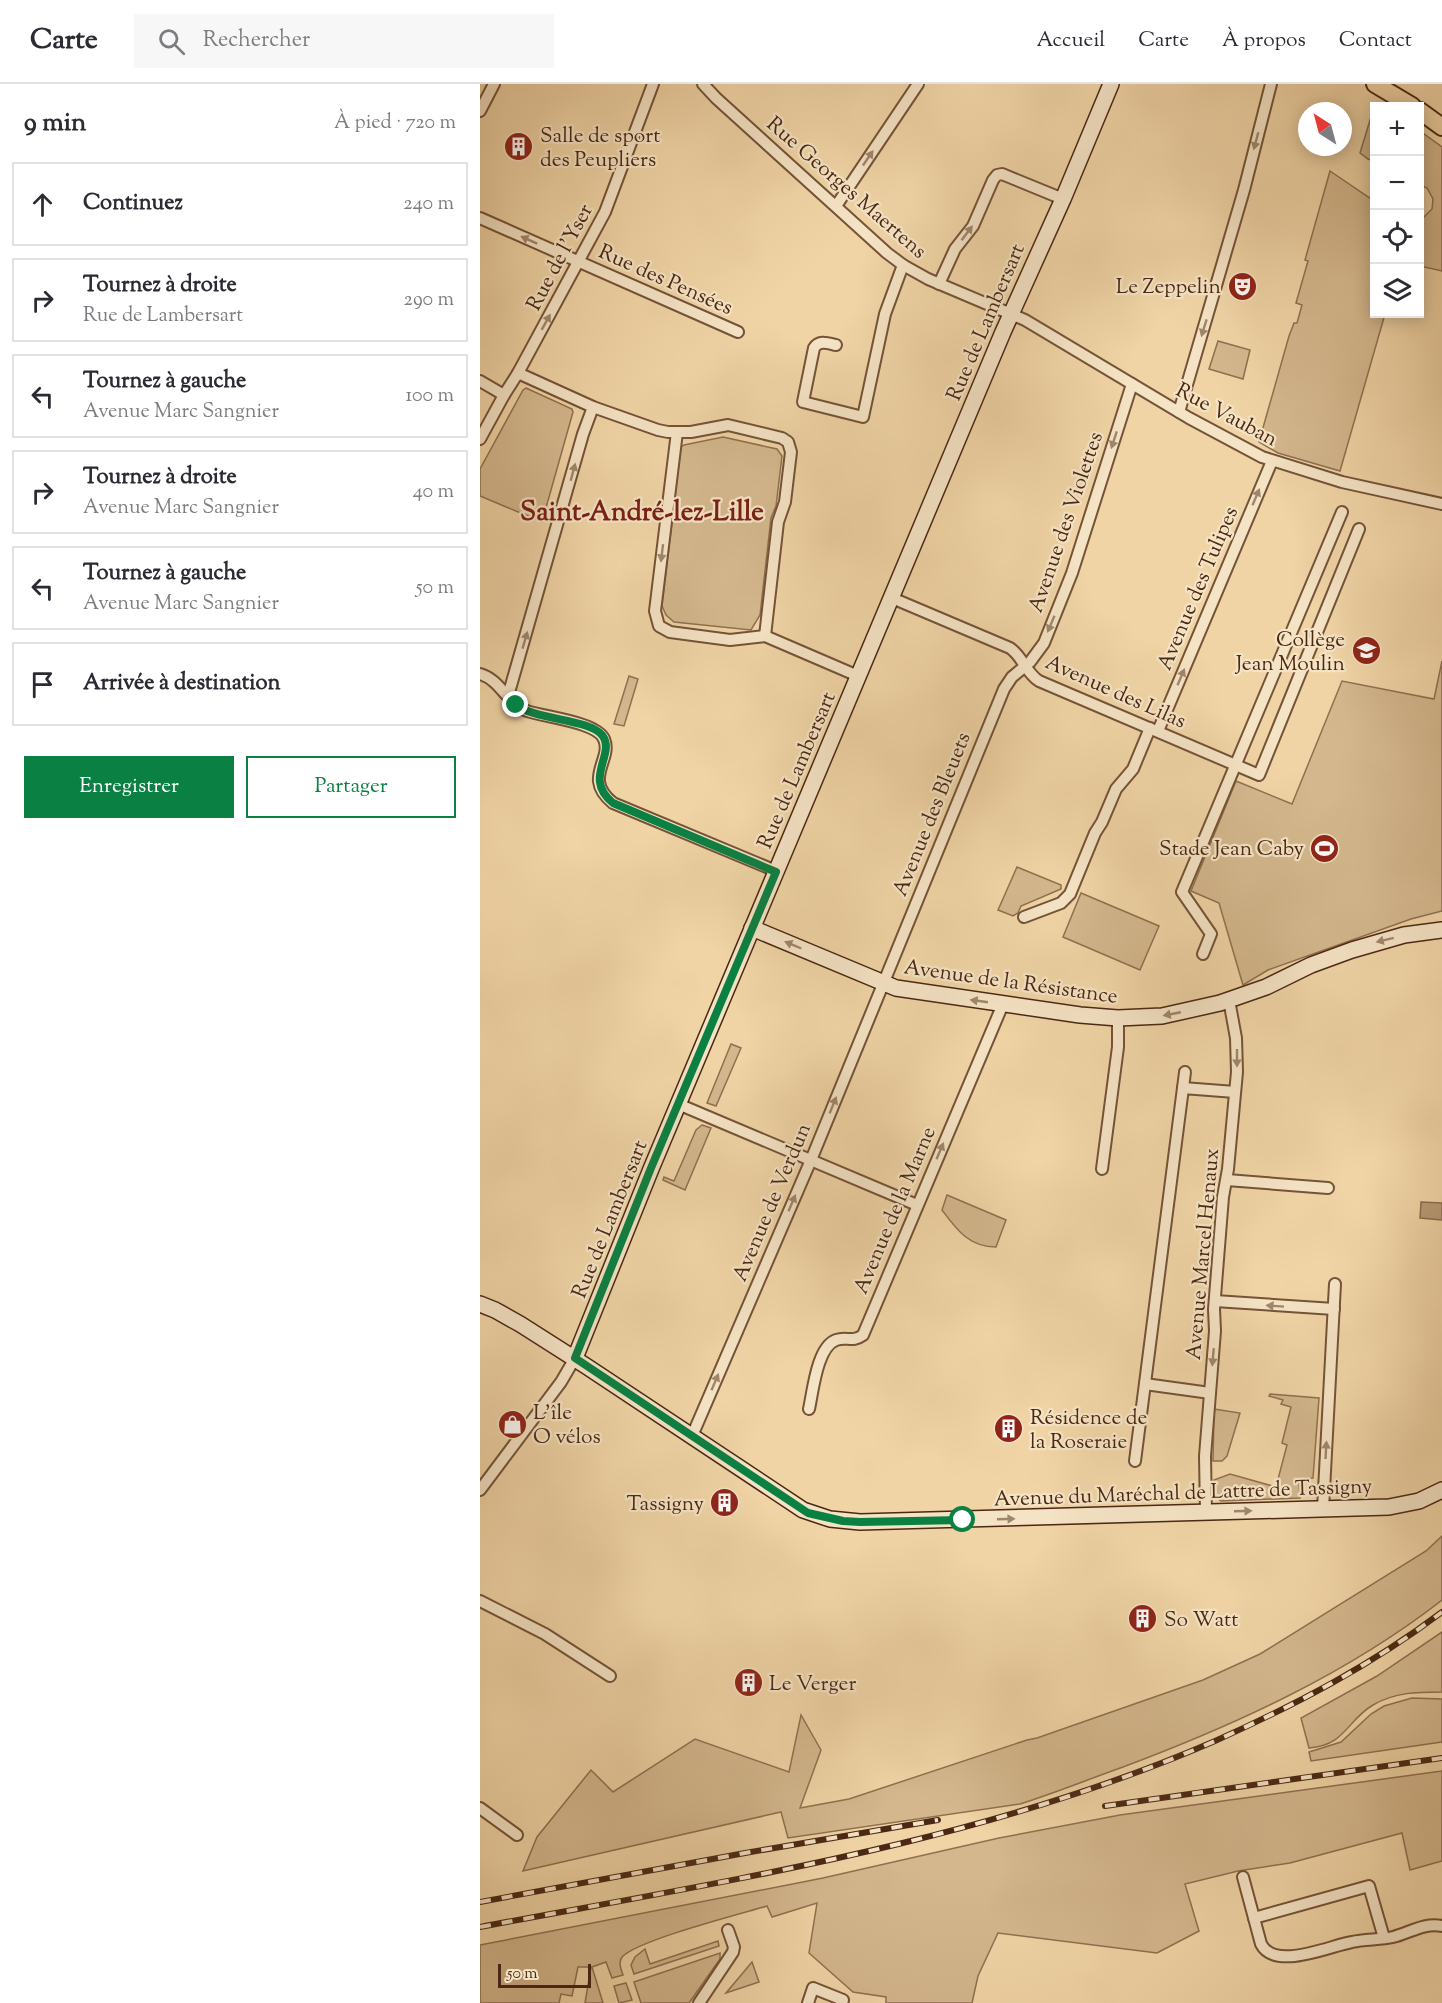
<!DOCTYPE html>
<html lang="fr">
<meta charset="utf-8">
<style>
:root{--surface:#fff;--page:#f7f7f7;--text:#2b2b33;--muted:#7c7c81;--line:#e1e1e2;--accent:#0b8043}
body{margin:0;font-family:"Sorts Mill Goudy",serif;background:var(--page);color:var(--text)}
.controls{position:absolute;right:18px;top:18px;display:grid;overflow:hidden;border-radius:0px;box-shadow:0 3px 15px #0003}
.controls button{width:54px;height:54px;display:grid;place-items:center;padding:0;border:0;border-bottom:2px solid var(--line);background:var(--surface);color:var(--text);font:30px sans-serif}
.compass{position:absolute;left:818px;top:18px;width:54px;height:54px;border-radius:50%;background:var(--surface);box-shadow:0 3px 15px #0003;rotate:324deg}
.scale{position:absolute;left:18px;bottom:15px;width:93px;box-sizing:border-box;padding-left:6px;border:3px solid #4a2814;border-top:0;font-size:16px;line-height:21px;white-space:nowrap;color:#4a2814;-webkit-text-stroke:4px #f5e3c5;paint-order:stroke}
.stop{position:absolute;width:18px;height:18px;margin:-14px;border:4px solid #0b8043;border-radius:50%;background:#fff}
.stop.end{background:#0b8043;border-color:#fff;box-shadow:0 2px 6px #0008}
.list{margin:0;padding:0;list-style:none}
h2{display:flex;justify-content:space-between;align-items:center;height:78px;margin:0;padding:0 24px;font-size:26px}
h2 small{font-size:20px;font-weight:400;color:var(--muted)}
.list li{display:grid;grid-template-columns:39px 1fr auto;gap:18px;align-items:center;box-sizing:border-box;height:84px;margin:0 12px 12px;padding:0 12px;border:2px solid var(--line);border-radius:0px}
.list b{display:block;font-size:22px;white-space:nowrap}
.list p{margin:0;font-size:20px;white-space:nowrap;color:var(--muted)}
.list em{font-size:20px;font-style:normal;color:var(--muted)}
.actions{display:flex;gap:12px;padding:18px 24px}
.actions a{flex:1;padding:14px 0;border:2px solid var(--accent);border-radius:0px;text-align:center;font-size:21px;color:var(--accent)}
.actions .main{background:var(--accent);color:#fff}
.icon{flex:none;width:33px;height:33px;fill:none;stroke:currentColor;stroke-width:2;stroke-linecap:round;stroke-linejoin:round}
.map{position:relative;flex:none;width:962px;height:1919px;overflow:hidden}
header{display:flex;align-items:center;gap:36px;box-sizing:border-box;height:84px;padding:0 30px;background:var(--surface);border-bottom:2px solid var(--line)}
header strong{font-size:28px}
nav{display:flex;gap:33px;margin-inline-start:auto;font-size:21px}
.search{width:420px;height:54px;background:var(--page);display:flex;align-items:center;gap:15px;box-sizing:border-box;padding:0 21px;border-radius:0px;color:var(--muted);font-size:22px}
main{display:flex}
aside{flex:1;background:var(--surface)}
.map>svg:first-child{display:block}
.green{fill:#d4b78d;stroke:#8f7050;stroke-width:1.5}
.water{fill:#b89a74;stroke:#8c6c4e;stroke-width:1.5}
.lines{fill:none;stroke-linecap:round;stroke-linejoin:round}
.street-casing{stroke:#745338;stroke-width:14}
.secondary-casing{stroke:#4a2814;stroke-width:18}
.primary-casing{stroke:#4a2814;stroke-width:20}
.street{stroke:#f5e3c5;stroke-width:10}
.secondary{stroke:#f5e3c5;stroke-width:15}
.primary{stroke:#f0d4a6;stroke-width:16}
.rail-casing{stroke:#4a2814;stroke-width:6}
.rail{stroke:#f5e3c5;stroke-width:4;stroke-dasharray:11;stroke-linecap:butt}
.oneway{fill:#a0866c}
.route{stroke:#0b8043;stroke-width:8}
.labels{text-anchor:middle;stroke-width:4.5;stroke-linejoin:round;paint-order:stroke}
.poi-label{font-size:21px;fill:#4a2814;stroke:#f5e3c5;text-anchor:start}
.street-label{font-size:21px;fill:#4a2814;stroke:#f5e3c5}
.district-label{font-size:27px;font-weight:bold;fill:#7a1f14;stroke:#f5e3c5}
</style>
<header>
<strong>Carte</strong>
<div class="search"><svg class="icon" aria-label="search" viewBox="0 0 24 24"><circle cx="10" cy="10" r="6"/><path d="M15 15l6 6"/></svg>Rechercher</div>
<nav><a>Accueil</a><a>Carte</a><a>À propos</a><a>Contact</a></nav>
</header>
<main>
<aside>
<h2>9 min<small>À pied · 720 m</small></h2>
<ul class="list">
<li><svg class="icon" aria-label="ahead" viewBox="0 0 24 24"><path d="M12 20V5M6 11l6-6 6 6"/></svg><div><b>Continuez</b></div><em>240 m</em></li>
<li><svg class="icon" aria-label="right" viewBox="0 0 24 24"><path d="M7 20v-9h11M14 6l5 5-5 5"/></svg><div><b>Tournez à droite</b><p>Rue de Lambersart</p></div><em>290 m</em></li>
<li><svg class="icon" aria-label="left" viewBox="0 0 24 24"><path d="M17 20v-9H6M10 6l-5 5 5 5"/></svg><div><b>Tournez à gauche</b><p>Avenue Marc Sangnier</p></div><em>100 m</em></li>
<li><svg class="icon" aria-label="right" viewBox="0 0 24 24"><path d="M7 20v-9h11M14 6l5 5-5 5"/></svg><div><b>Tournez à droite</b><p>Avenue Marc Sangnier</p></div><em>40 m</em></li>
<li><svg class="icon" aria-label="left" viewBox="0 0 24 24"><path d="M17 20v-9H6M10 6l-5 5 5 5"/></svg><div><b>Tournez à gauche</b><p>Avenue Marc Sangnier</p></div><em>50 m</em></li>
<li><svg class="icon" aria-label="arrive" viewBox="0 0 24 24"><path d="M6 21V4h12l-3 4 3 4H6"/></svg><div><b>Arrivée à destination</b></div></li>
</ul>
<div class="actions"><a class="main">Enregistrer</a><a>Partager</a></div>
</aside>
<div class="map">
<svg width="962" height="1919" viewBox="0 0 962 1919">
<rect width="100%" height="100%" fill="#f0d4a6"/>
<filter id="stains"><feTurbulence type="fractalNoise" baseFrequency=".00333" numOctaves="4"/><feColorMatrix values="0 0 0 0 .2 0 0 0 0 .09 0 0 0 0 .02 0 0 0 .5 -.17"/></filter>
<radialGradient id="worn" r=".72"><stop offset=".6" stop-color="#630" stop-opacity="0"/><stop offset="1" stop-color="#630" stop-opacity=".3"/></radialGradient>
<!-- green -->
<g class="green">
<polygon points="895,20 900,22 894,22 894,77 888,75 880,69"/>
<polygon points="940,47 962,63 962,187 940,182 940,137 952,125 953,115 947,104 940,101"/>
<polygon points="850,87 894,117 894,230 905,230 860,387 798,369 779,358 809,252 814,239 817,239 822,221 816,219 828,177 825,176"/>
<polygon points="738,257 770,266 763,295 729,285"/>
<polygon points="46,304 92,325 93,328 62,438 0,412 0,385 43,306"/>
<polygon points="243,353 297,365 302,372 296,422 291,434 280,531 271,546 194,538 186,531 182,522 201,363 204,361"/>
<polygon points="962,577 962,827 931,835 788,886 763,901 739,819 711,807 756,697 812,720 862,597 954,615"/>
<polygon points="149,592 158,595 144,642 134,640"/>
<polygon points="537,783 581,801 581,805 541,822 538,829 533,832 518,826"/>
<polygon points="601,809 679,842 660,886 583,853"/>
<polygon points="251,960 261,964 236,1022 227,1019"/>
<polygon points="222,1041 231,1044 205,1106 183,1096 184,1093 194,1097 216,1046"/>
<path d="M467 1111 526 1136 516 1163C489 1163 477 1146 462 1126Z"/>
<polygon points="790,1310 839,1314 833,1394 819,1395 820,1414 741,1417 735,1413 734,1396 750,1390 796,1403 807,1361 802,1359 811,1323 801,1320 803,1316 789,1312"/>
<polygon points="734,1325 760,1329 747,1372 742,1377 733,1377"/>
<path d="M962 1452V1516C867 1590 755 1641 643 1683 609 1695 575 1709 540 1720L308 1754 301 1728 43 1787 57 1753 111 1686 133 1708 215 1655 309 1688 321 1631 341 1666 320 1724 369 1715 547 1656 557 1654 723 1596 780 1570 946 1467Z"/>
<path d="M962 1548V1608C938 1608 915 1608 893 1621 867 1636 866 1661 829 1664L821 1634 897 1592Z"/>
<polygon points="932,1614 962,1615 962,1658 831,1677 829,1668 861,1658 891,1630 904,1622"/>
<path d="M962 1687V1777L930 1786 922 1749 810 1779 758 1787 705 1800 719 1847 677 1869 518 1849 498 1892 492 1919H406V1913L373 1908 329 1869 337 1819 292 1833 287 1822C260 1830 158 1856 142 1873 138 1879 141 1885 143 1891L132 1894 126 1878 112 1883 123 1919H105L111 1883H98L92 1912 81 1910 79 1919H0V1861L343 1794 519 1754 640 1731Z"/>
<polygon points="238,1857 239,1862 154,1890 151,1881 155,1873 165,1865 170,1880"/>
<polygon points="240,1869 240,1875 209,1919 161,1919 154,1898"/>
<polygon points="272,1878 279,1898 246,1909"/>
<polygon points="146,1899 152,1916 139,1919 134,1902"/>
</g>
<!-- water -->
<polygon class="water" points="941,1118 962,1119 962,1136 940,1134"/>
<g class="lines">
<defs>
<g id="street">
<polyline points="223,0 236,14 407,169 423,181 448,195 545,236 709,334 782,373 862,398 962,420"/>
<polyline points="0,27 14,0"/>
<polyline points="356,122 438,0"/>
<polyline points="0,134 258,248"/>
<polyline points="459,200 475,165 493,142 513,96 517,91 522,90 583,115"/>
<path d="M356 261C347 259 339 256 334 264L323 318 383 333 405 230 423 181"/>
<polyline points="38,289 113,323 178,346 188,348 211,348 248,341 302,354 308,358 311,368 305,418 298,438 285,552"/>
<polyline points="0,297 24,311"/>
<polyline points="699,328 764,106 791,0"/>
<polyline points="197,348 175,527 179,542 190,548 250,556 285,552 378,592"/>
<polyline points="0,355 24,311 38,289 125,128 173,0"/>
<path d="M412 514 530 564C543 573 546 589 559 597L779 691 879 445"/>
<path d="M0 590C21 596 27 620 47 627 64 633 117 638 124 655 133 676 102 694 133 719L296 787"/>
<polyline points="28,612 103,350 113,323"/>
<polyline points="678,647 792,377"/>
<polyline points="544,833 581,819 590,810 615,749 622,738 636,705 653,685 670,644"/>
<polyline points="723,870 731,850 702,808 862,428"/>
<polyline points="703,1004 705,988"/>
<polyline points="198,1020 437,1121"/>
<polyline points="622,1085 638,963 638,934"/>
<polyline points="747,1096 848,1104"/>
<polyline points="735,1217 854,1225"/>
<polyline points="665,1300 730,1309"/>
<path d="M329 1325C333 1307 337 1263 356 1256 367 1252 372 1259 383 1251L523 920"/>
<polyline points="212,1352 331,1076 524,605 532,593 550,578 564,559 592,489 652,300"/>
<polyline points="655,1377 703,1004 755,1008"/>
<polyline points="0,1406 81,1298 95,1274"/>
<polyline points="843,1425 855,1200"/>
<polyline points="726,1428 725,1372 735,1247 734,1225 743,1113 748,1085 757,988 756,954 749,916"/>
<polyline points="0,1517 65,1550 130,1592"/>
<polyline points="0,1724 37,1751"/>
<path d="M763 1793 781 1860C795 1887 849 1862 872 1858 885 1855 900 1856 913 1853 929 1849 945 1838 962 1842"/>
<polyline points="774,1834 889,1802 904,1854"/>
<polyline points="219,1919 253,1868 254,1863 248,1846"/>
<polyline points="328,1919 333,1904 363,1916 362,1919"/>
</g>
<g id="secondary">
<polyline points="272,844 416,904 600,931 638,934 682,932 740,919 786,903 831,881 872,866 924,851 962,846"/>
<polyline points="0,1220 15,1226 40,1240 106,1282 323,1426 350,1435 380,1438 909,1423 939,1417 962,1406"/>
<polyline points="95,1274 171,1085 523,248 583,115 631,0"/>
</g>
<g id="primary">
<polyline points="895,0 932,22"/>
<polyline points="940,27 962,43"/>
</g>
</defs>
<!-- street casing -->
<use href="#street" class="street-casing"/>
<!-- secondary casing -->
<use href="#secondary" class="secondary-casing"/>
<!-- primary casing -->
<use href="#primary" class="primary-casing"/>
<!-- street -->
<use href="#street" class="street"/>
<!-- secondary -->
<use href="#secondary" class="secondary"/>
<!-- primary -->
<use href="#primary" class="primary"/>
<defs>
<g id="rail">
<polyline points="625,1722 962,1674"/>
<polyline points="0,1818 265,1769 458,1736"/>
<path d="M0 1843C250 1796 500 1759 735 1657 815 1621 892 1581 962 1528"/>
</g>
</defs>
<!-- rail casing -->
<use href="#rail" class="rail-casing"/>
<!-- rail -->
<use href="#rail" class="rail"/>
</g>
<!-- one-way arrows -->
<defs><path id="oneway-solid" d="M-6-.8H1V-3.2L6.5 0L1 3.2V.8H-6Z" transform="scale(1.5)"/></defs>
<g class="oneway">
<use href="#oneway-solid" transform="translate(776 57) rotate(105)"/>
<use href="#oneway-solid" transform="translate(388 74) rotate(-56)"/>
<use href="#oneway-solid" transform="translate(487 149) rotate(-53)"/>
<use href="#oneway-solid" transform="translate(49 156) rotate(-156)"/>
<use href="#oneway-solid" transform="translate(66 238) rotate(-61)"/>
<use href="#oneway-solid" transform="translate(724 244) rotate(107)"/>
<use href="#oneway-solid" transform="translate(634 356) rotate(108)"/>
<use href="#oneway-solid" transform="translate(93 388) rotate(-75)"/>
<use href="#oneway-solid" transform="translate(776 413) rotate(-67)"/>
<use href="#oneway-solid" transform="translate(182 469) rotate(97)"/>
<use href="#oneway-solid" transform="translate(571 540) rotate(113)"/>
<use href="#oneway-solid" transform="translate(45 556) rotate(-74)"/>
<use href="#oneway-solid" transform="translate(701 593) rotate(-67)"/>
<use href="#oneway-solid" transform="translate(905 856) rotate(166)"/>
<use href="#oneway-solid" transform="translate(313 861) rotate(-157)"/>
<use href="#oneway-solid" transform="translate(499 917) rotate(-172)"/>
<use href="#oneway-solid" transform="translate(692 930) rotate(169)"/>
<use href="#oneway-solid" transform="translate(757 974) rotate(90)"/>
<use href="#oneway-solid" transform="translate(353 1021) rotate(-68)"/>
<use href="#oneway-solid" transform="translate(460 1067) rotate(-67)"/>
<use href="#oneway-solid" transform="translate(312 1119) rotate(-67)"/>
<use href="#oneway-solid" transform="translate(795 1222) rotate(-176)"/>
<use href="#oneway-solid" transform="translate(733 1273) rotate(95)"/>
<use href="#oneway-solid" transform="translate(235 1298) rotate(-67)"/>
<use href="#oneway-solid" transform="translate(846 1366) rotate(-87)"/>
<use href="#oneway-solid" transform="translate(763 1427) rotate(-2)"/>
<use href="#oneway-solid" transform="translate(526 1435) rotate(-2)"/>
</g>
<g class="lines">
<!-- route -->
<path class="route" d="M36 621C56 636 109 635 122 651 137 670 102 694 133 719L296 788 171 1084 95 1274 328 1429 363 1437 380 1438 483 1436"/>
</g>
<!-- icons -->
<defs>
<symbol id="building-disc" viewBox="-11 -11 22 22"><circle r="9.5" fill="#8f2418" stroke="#f5e3c5"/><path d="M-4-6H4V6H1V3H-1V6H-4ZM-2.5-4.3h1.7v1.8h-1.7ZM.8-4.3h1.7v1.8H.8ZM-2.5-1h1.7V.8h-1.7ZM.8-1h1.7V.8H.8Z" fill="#fff"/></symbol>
<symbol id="theatre-disc" viewBox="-11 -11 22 22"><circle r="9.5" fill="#8f2418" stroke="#f5e3c5"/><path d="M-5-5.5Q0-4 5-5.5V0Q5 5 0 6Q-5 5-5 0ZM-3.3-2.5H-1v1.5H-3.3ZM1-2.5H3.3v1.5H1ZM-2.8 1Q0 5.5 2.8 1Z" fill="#fff"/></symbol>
<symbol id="school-disc" viewBox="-11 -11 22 22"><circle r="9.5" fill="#8f2418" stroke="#f5e3c5"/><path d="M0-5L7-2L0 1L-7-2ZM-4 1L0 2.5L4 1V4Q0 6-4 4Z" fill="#fff"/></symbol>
<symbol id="stadium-disc" viewBox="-11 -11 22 22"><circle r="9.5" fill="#8f2418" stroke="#f5e3c5"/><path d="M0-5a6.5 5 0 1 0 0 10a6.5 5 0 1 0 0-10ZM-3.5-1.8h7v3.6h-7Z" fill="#fff"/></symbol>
<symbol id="shop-disc" viewBox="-11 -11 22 22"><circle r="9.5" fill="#8f2418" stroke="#f5e3c5"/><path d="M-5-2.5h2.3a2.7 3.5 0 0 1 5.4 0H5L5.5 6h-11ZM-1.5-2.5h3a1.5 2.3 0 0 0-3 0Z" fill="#fff"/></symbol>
</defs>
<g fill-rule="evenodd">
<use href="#building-disc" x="22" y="46" width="33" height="33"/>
<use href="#theatre-disc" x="746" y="186" width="33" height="33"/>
<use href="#school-disc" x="870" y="550" width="33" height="33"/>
<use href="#stadium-disc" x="828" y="748" width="33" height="33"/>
<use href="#shop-disc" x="16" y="1324" width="33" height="33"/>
<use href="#building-disc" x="512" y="1328" width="33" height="33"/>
<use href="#building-disc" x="228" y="1402" width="33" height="33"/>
<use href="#building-disc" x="646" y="1518" width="33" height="33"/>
<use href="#building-disc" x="252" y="1582" width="33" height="33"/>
</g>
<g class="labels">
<!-- poi labels -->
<g class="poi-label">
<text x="60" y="58">Salle de sport<tspan x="60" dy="24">des Peupliers</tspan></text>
<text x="741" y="209" text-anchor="end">Le Zeppelin</text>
<text x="865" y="562" text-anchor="end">Collège<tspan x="865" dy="24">Jean Moulin</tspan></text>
<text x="824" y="771" text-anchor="end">Stade Jean Caby</text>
<text x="53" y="1335">L'île<tspan x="53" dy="24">O vélos</tspan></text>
<text x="550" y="1340">Résidence de<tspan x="550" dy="24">la Roseraie</tspan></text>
<text x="224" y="1426" text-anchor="end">Tassigny</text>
<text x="684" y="1542">So Watt</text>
<text x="289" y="1606">Le Verger</text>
</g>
<!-- street labels -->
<g class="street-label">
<text transform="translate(367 103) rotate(41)" y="7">Rue Georges Maertens</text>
<text transform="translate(79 173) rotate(-62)" y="7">Rue de l'Yser</text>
<text transform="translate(186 195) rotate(24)" y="7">Rue des Pensées</text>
<text transform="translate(505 238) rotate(-67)" y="7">Rue de Lambersart</text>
<text transform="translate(747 330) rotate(28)" y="7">Rue Vauban</text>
<text transform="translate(585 438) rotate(-71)" y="7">Avenue des Violettes</text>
<text transform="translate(717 504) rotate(-67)" y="7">Avenue des Tulipes</text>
<text transform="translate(636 607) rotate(24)" y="7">Avenue des Lilas</text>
<text transform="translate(316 686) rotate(-67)" y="7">Rue de Lambersart</text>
<text transform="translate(451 730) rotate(-68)" y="7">Avenue des Bleuets</text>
<text transform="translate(531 897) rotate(8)" y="7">Avenue de la Résistance</text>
<text transform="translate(291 1118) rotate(-67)" y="7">Avenue de Verdun</text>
<text transform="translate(414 1126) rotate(-67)" y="7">Avenue de la Marne</text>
<text transform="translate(129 1135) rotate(-68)" y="7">Rue de Lambersart</text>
<text transform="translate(722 1170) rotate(-85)" y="7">Avenue Marcel Henaux</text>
<text transform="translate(703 1408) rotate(-2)" y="7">Avenue du Maréchal de Lattre de Tassigny</text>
</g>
<!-- district labels -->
<g class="district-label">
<text x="162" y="436">Saint-André-lez-Lille</text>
</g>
</g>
<rect width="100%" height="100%" filter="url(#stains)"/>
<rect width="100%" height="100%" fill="url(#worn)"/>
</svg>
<div class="controls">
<button>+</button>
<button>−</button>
<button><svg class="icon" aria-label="locate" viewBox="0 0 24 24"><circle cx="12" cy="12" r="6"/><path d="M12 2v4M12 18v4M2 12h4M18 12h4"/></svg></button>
<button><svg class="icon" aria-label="layers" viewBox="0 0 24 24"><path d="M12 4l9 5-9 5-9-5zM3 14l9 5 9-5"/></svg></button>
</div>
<svg class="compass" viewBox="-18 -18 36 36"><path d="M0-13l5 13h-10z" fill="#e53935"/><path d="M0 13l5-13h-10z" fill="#7c7c81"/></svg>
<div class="scale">50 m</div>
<div class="stop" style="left:483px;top:1436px"></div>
<div class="stop end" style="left:36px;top:621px"></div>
</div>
</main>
